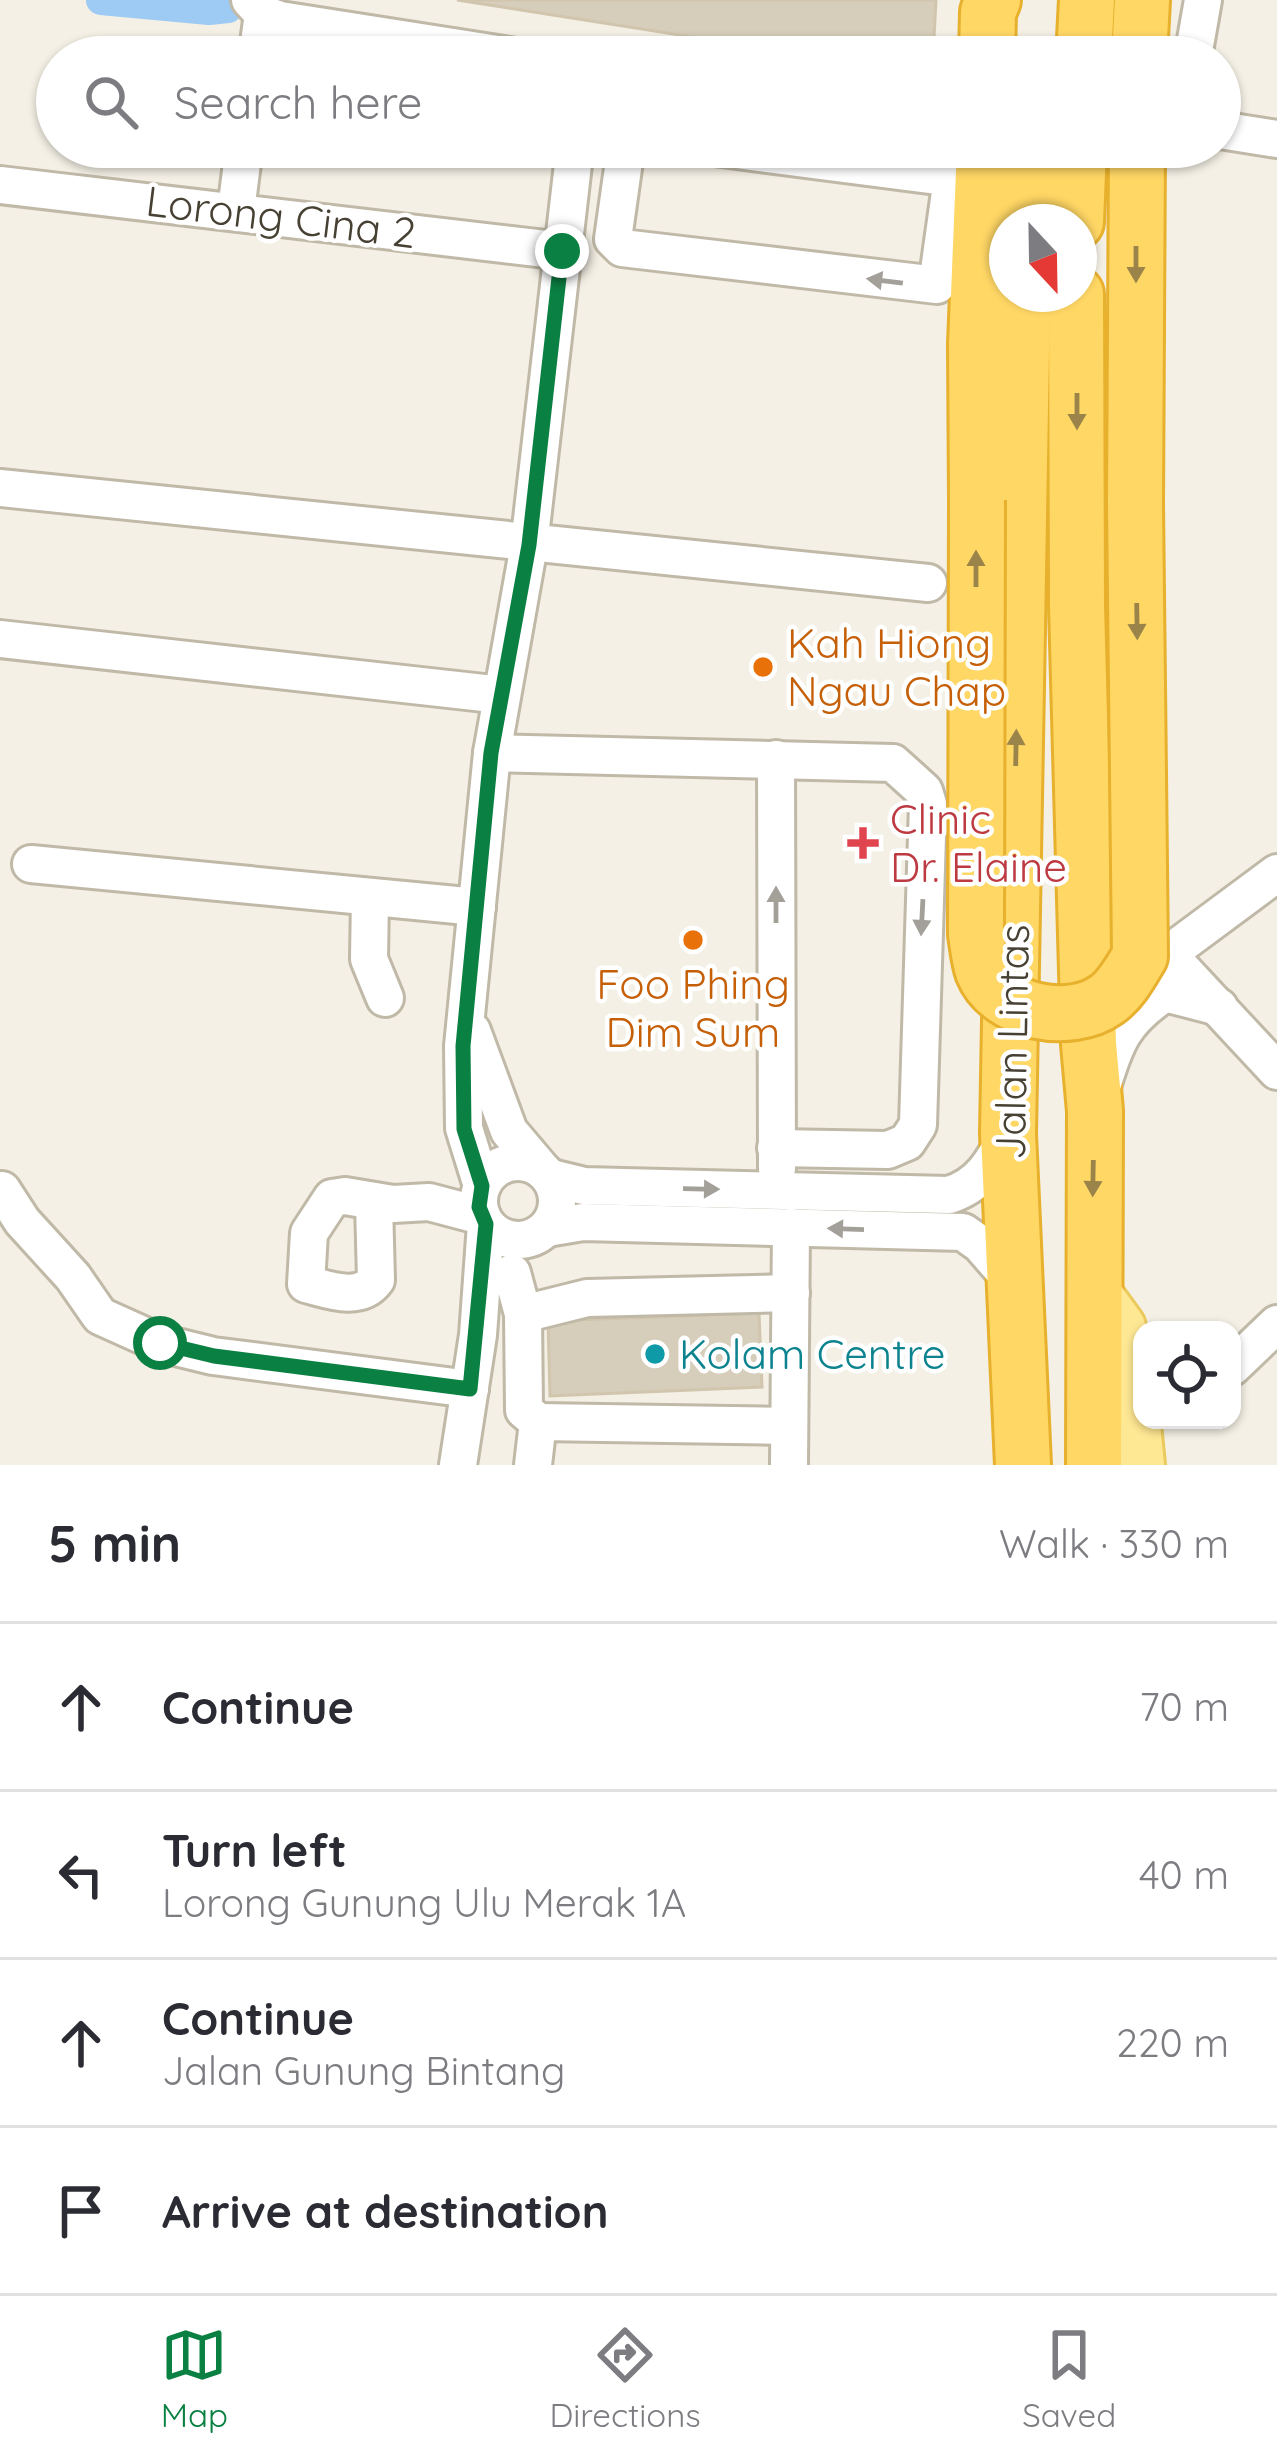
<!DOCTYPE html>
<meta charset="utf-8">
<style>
:root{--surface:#fff;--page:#f2f2f3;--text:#2b2b33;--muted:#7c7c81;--line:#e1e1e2;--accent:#0b8043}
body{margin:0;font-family:Quicksand,sans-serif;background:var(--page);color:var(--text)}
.controls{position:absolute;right:36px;bottom:36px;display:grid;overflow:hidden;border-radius:24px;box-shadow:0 3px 9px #0004}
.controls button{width:108px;height:108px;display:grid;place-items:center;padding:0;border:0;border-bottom:3px solid var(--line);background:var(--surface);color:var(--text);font:60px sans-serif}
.compass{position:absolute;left:989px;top:204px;width:108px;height:108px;border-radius:50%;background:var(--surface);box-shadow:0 3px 9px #0004;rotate:158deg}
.stop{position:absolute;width:36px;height:36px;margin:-27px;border:9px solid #0b8043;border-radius:50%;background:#fff}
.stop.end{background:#0b8043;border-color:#fff;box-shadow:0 3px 12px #0008}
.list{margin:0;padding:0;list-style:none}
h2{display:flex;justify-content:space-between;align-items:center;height:156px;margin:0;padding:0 48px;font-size:51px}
h2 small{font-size:39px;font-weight:400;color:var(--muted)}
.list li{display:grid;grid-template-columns:78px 1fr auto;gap:36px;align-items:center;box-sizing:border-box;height:168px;padding:0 48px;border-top:3px solid var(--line)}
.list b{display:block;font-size:45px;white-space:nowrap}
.list p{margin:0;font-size:39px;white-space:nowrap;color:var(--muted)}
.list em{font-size:39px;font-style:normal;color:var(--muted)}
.icon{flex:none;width:66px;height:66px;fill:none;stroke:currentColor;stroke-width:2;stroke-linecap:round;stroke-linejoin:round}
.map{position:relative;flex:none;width:1277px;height:1465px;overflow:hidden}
.search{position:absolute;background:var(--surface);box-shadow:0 3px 9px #0004;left:36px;right:36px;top:36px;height:132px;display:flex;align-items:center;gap:30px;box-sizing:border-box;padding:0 42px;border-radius:66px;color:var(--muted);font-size:45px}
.sheet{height:828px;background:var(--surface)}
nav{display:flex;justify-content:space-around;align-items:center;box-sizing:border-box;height:168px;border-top:3px solid var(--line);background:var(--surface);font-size:33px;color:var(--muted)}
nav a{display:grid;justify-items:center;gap:6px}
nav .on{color:var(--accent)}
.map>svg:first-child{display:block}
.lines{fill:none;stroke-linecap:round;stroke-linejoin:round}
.canal{stroke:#9ecbf4;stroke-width:30}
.building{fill:#d6cdba;stroke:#d1c6ad;stroke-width:3}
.minor-casing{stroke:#c0b9a7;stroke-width:42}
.major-casing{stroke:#ebca5d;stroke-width:54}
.highway-casing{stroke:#e7b02d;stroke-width:60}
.minor{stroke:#fff;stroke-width:36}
.major{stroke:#ffe893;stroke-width:48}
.highway{stroke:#ffd765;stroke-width:54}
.highway-bridge-casing{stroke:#e7b02d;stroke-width:60;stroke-linecap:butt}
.highway-bridge{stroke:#ffd765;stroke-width:54}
.oneway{fill:#9a844a}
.oneway2{fill:#a3a09a}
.route{stroke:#0b8043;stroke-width:15}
.food-dot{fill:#e8710a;stroke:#fff;stroke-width:4.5}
.health-dot{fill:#e0444e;stroke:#fff;stroke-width:4.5}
.culture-dot{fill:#0f9aa8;stroke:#fff;stroke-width:4.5}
.labels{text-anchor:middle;stroke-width:9;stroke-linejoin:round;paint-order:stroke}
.street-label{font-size:42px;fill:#474134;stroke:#fff}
.food-label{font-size:42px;fill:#c56008;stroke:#fff;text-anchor:start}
.health-label{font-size:42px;fill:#be3a42;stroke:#fff;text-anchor:start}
.culture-label{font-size:42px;fill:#0d838f;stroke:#fff;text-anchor:start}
</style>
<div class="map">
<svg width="1277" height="1465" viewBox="0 0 1277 1465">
<rect width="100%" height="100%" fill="#f4f0e5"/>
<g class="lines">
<!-- canal -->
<polyline class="canal" points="101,0 209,10 228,8"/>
</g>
<!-- building -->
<g class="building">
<polygon points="457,0 936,0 933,57 819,57"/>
<polygon points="759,1313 762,1387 550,1396 548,1321"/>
</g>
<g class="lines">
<defs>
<g id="minor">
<polyline points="250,0 263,14 280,20 516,57"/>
<polyline points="257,57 263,14"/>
<polyline points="1193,57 1203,0"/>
<polyline points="1220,130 1277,139"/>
<polyline points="626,147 613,239 622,248 937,285 951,185 945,177 714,147"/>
<polyline points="0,185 563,251"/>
<polyline points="236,211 244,147"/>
<polyline points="0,488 928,583"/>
<polyline points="0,639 502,695"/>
<polyline points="492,753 893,763 924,791 928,804 918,1125 907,1142 888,1150 776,1148"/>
<polyline points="776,759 777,1169"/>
<polyline points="31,864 477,907"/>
<polyline points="1277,873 1168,954 1277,1071"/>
<polyline points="370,897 369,959 385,998"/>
<polyline points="472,1031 509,1131 542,1170"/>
<path d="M1101 1090C1115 1042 1123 1021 1165 993L1219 1007"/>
<circle cx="518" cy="1201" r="39"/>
<path d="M551 1178 584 1186 949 1195C981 1185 993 1162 1008 1134"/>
<polyline points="482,1186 464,1128 463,1046 492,753 529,545 575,147"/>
<polyline points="2,1190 22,1221 73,1277 100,1316 160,1343 213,1356 470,1389"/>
<path d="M374 1203 376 1280C360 1302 329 1290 306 1284L309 1233 332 1198 345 1196 393 1204 429 1202 482 1216"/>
<polyline points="547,1228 583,1222 963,1232 980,1244 1014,1283"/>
<polyline points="512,1273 523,1314 524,1410 538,1422"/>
<polyline points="523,1314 587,1298 791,1293"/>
<polyline points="1232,1367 1277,1324"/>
<polyline points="538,1422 789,1426"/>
<polyline points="458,1465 478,1335 486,1224"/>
<polyline points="533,1465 538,1422"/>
<polyline points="789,1465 791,1227"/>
</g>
<polyline id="major" points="1092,1287 1121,1327 1132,1385 1140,1465"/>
<g id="highway">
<polyline points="987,57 988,12 993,0"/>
<polyline points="1084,57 1087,0"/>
<polyline points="1139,57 1142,0"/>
<polyline points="1024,222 1024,147"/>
<polyline points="1076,222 1079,147"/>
<polyline points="1023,294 1008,1134 1023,1465"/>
<polyline points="1076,294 1077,606 1089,1044 1095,1111 1094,1465"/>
<polyline points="977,500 976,344 984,147"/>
<polyline points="1135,504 1137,147"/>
</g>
</defs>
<!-- minor casing -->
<use href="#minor" class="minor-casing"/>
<!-- major casing -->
<use href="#major" class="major-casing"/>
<!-- highway casing -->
<use href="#highway" class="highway-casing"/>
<!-- minor -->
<use href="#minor" class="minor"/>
<!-- major -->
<use href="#major" class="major"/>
<!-- highway -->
<use href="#highway" class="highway"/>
<defs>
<path id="highway-bridge" d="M977 500 976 934C978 946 979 960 983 971 1000 1014 1071 1025 1106 1000 1121 990 1131 971 1140 956L1135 504"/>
</defs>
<!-- highway-bridge casing -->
<use href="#highway-bridge" class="highway-bridge-casing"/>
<!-- highway-bridge -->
<use href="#highway-bridge" class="highway-bridge"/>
</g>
<!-- one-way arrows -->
<defs><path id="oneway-solid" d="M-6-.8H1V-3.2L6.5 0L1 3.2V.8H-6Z" transform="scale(3)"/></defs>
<g class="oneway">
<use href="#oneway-solid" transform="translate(1136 264) rotate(90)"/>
<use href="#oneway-solid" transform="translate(1077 411) rotate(90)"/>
<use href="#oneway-solid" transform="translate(976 569) rotate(-90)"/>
<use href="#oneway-solid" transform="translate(1137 621) rotate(89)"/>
<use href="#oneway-solid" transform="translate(1016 748) rotate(-89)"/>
<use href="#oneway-solid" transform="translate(1093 1178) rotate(91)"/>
</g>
<g class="oneway2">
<use href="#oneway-solid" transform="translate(885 281) rotate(-173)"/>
<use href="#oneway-solid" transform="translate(776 905) rotate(-90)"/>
<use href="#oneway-solid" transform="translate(922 917) rotate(93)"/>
<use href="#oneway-solid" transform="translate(701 1189) rotate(1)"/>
<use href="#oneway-solid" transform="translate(846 1229) rotate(-178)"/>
</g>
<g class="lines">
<!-- route -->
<polyline class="route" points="160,1343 214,1356 470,1389 486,1224 479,1207 482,1186 464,1129 463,1046 491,753 529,545 562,251"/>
</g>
<!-- markers -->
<g class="food-dot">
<circle cx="763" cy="667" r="12"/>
<circle cx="693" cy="940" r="12"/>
</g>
<path class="health-dot" d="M857 825h12v12h12v12h-12v12h-12v-12h-12v-12h12z"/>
<circle class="culture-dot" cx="655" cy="1354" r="12"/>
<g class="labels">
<!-- street labels -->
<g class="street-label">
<text transform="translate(281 217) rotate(7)" y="15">Lorong Cina 2</text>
<text transform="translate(1012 1042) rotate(-89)" y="15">Jalan Lintas</text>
</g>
<!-- food labels -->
<g class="food-label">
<text x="787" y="658">Kah Hiong<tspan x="787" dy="48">Ngau Chap</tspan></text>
<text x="693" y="999" text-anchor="middle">Foo Phing<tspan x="693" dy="48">Dim Sum</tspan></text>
</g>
<!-- health labels -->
<g class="health-label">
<text x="890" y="834">Clinic<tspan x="890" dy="48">Dr. Elaine</tspan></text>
</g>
<!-- culture labels -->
<g class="culture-label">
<text x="679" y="1369">Kolam Centre</text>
</g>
</g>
</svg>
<div class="controls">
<button><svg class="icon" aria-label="locate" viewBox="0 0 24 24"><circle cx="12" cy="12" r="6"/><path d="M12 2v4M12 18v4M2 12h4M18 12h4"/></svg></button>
</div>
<svg class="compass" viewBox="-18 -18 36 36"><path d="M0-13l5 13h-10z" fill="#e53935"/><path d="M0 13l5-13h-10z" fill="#7c7c81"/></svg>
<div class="stop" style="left:160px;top:1343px"></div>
<div class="stop end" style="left:562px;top:251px"></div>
<div class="search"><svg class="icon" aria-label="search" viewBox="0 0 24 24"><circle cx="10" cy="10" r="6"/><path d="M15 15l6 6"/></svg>Search here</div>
</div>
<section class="sheet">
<h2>5 min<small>Walk · 330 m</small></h2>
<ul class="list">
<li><svg class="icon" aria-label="ahead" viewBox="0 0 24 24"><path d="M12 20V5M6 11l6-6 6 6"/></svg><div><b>Continue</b></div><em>70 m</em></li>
<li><svg class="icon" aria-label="left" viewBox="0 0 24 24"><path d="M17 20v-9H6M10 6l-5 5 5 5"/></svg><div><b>Turn left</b><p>Lorong Gunung Ulu Merak 1A</p></div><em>40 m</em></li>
<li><svg class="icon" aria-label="ahead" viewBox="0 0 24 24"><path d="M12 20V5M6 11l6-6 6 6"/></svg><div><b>Continue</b><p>Jalan Gunung Bintang</p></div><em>220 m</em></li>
<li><svg class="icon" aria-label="arrive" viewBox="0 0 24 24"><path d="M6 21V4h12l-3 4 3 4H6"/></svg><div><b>Arrive at destination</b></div></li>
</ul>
</section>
<nav>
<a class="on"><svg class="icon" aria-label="map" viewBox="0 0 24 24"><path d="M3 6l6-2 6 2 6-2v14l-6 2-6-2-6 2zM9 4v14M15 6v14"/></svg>Map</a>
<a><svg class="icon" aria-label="directions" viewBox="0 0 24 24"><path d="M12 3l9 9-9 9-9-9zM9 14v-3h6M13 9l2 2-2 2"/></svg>Directions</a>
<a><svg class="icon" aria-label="saved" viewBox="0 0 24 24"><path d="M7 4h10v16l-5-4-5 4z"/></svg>Saved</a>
</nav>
